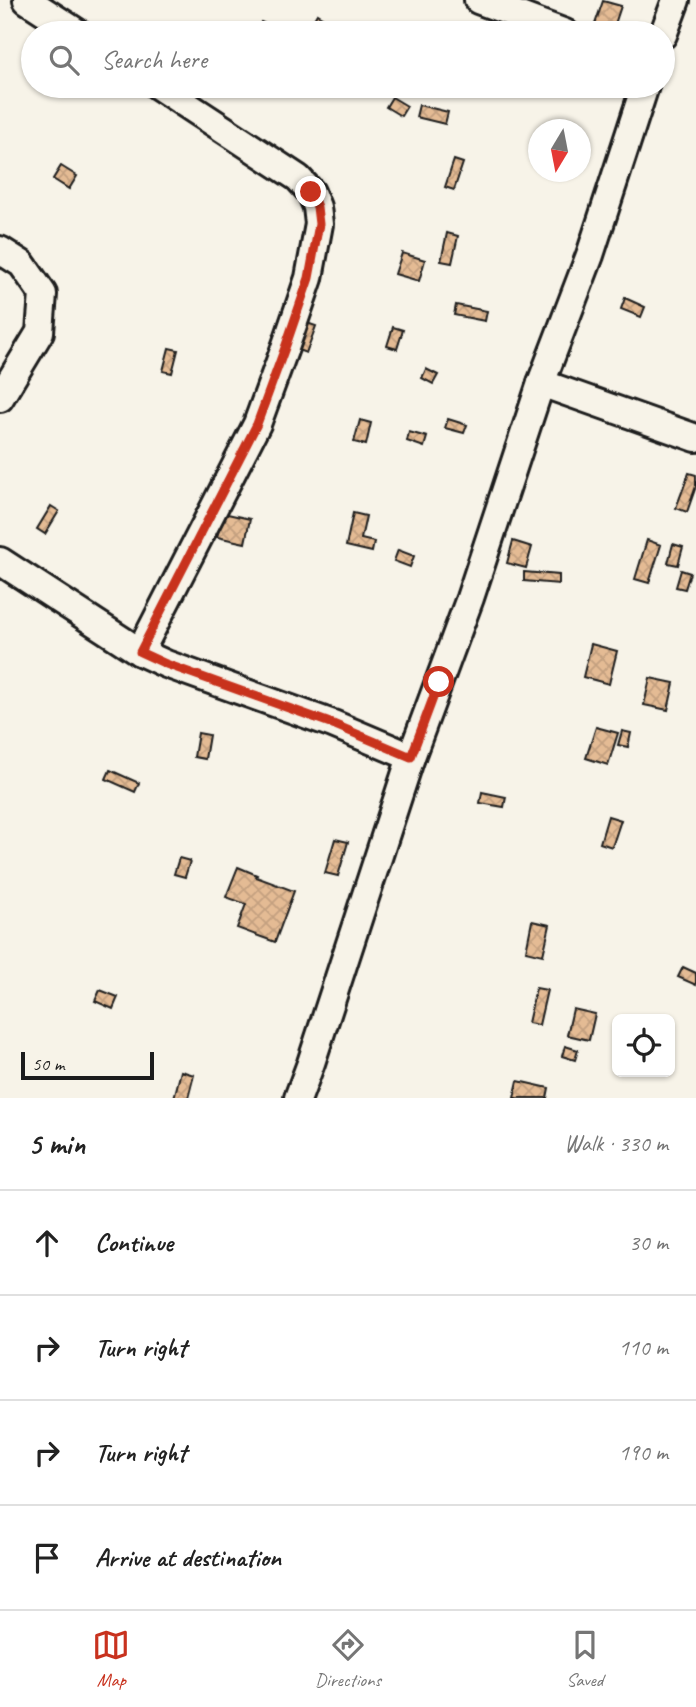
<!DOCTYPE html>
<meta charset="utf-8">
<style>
:root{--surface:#fff;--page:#f6f6f6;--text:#222;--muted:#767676;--line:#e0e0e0;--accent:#c8321e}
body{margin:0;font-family:Caveat,sans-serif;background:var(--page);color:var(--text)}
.controls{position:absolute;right:21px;bottom:21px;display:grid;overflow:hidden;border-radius:10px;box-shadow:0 2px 5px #0004}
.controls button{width:63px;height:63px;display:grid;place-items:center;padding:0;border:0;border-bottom:2px solid var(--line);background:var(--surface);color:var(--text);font:35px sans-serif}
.compass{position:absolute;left:528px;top:119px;width:63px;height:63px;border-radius:50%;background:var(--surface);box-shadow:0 2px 5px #0004;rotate:190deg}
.scale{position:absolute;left:21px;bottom:18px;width:133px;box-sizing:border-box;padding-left:7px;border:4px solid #1c1c1c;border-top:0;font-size:19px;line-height:24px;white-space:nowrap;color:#1c1c1c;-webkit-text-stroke:5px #f7f3e8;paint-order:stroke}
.stop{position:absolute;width:21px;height:21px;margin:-16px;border:5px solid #c8321e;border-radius:50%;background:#fff}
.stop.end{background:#c8321e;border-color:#fff;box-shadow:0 2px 7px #0008}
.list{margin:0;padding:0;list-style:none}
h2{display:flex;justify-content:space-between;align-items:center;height:91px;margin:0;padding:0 28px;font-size:30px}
h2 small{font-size:23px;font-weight:400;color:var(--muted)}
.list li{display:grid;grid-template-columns:46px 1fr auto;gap:21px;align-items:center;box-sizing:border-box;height:105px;padding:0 28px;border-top:2px solid var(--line)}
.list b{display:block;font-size:26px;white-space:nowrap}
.list em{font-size:23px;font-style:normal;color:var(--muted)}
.icon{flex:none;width:38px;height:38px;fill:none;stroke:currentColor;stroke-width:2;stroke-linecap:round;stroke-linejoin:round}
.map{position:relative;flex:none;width:696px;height:1098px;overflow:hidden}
.search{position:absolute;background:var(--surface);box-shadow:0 2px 5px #0004;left:21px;right:21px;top:21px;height:77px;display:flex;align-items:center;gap:18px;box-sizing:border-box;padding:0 24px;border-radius:38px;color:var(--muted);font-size:26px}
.sheet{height:511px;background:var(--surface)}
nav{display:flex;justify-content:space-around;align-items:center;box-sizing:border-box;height:98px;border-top:2px solid var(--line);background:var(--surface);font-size:19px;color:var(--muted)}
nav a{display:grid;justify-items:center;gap:4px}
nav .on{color:var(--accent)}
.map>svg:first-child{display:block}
.building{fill:url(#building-cross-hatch);stroke:#1c1c1c;stroke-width:2}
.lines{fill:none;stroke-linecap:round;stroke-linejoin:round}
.minor-casing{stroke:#1c1c1c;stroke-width:32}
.minor{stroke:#f7f3e8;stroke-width:26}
.route{stroke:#c8321e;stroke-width:9}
</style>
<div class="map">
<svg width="696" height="1098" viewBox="0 0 696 1098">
<defs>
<pattern id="building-cross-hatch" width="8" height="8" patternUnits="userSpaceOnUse" patternTransform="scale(1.75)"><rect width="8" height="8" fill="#e4bb94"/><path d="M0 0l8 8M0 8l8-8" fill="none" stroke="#c3a07f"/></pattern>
</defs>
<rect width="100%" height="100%" fill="#f7f3e8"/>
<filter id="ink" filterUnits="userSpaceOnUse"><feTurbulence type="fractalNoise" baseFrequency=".0143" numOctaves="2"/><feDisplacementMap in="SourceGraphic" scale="14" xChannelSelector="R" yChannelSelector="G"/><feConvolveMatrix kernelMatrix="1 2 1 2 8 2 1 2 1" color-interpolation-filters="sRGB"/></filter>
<g filter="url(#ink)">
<!-- building -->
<g class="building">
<polygon points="603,1 621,6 613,30 595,24"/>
<polygon points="317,14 343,30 341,33 306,33"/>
<polygon points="261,22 284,33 255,33"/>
<polygon points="392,97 407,106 401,116 386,107"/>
<polygon points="419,105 448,112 445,124 416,117"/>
<polygon points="454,160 463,163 454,190 445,187"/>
<polygon points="61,166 77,176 69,189 53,179"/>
<polygon points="447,233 458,236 452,263 441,261"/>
<polygon points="402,253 425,260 419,281 395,274"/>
<polygon points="625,298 645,307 641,317 621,309"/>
<polygon points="456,305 487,311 485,321 454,315"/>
<polygon points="304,322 316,326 306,353 295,349"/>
<polygon points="393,327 403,330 397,349 387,346"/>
<polygon points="169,348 178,350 172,373 163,371"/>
<polygon points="426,369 438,375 433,384 422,378"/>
<polygon points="448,419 467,425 464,433 445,428"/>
<polygon points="360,420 371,423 366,445 354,442"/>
<polygon points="409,432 427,437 424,447 407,441"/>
<polygon points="689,473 696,475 696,486 687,512 676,508"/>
<polygon points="51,506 59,511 45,534 37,529"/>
<polygon points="223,513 250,519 245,543 217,537"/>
<polygon points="353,513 366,516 361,539 374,542 372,552 346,546"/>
<polygon points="647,540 661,545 649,583 635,579"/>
<polygon points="513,541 532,547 526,568 507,563"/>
<polygon points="673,544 683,547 678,565 668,563"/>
<polygon points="398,550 414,556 410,567 394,561"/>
<polygon points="681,570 690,573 685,589 676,587"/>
<polygon points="524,572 559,575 559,584 524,581"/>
<polygon points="591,644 617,651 609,684 583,677"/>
<polygon points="650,678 674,683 668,710 644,705"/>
<polygon points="596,727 618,733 608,765 586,758"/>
<polygon points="622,731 631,733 628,747 618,745"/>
<polygon points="198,733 209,735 205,759 194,757"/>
<polygon points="110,770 139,783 135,792 106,779"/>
<polygon points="482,792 506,797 504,807 480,803"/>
<polygon points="608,816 621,820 612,847 600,843"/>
<polygon points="335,839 348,842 338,876 325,873"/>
<polygon points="179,858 190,861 185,877 174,874"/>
<polygon points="238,867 257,875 256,877 294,891 275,942 237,928 246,904 226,897"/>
<polygon points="532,921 550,925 543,955 526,951"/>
<polygon points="683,967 696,973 696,985 678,977"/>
<polygon points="536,988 547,990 539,1025 528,1023"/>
<polygon points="100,990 118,997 113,1009 95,1001"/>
<polygon points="573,1009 595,1014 589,1040 567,1035"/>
<polygon points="565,1046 578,1050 575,1060 562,1056"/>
<polygon points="181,1071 194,1075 188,1098 174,1098"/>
<polygon points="518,1081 549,1088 547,1098 514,1098"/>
</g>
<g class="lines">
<defs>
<g id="minor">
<polyline points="27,0 78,33"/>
<polyline points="478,0 565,33"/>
<polyline points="663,35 676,0"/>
<polyline points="0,250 22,264 43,294 40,332 0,398"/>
<polyline points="541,383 696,438"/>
<polyline points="0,561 140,652 166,664 333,724 411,757"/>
<polyline points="140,652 257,424 286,345 309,278 319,224 317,207 311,192 298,178 158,86"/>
<polyline points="298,1098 311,1063 411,757 470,598 541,383 590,255 645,86"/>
</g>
</defs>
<!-- minor casing -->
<use href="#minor" class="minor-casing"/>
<!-- minor -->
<use href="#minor" class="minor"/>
</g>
</g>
<g class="lines" filter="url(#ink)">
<!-- route -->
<polyline class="route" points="311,192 317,207 319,224 309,278 286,345 257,424 140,652 166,664 333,724 411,757 439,682"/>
</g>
</svg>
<div class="controls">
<button><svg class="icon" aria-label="locate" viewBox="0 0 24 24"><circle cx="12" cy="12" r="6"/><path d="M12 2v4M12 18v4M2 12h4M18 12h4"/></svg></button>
</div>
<svg class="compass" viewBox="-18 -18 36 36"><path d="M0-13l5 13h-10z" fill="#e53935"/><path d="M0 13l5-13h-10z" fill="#767676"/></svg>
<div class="scale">50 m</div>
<div class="stop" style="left:439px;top:682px"></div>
<div class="stop end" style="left:311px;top:192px"></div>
<div class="search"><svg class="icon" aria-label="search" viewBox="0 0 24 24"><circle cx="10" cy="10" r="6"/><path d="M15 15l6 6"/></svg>Search here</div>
</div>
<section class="sheet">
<h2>5 min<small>Walk · 330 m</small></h2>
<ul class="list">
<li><svg class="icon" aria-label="ahead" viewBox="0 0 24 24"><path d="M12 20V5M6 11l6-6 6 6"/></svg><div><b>Continue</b></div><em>30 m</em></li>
<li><svg class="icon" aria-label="right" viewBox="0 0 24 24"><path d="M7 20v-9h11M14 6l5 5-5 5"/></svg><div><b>Turn right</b></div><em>110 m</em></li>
<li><svg class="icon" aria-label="right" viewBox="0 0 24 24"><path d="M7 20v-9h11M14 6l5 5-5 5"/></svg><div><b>Turn right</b></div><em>190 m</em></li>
<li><svg class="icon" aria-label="arrive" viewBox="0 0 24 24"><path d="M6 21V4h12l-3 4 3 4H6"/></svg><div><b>Arrive at destination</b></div></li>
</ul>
</section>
<nav>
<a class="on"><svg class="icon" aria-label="map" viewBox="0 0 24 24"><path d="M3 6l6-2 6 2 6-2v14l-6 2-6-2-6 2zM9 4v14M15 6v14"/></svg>Map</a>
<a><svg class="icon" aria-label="directions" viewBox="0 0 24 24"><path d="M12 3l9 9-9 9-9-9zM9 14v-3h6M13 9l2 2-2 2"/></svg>Directions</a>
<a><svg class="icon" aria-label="saved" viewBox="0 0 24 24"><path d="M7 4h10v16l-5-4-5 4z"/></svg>Saved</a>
</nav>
